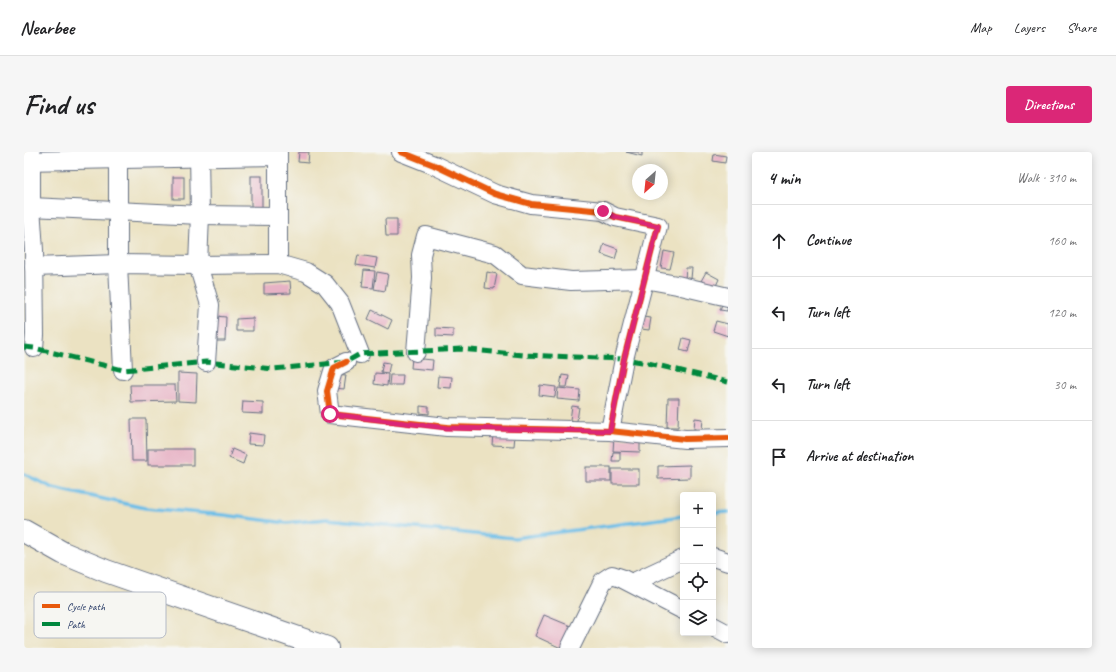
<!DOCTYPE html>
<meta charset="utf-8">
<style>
:root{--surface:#fff;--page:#f6f6f6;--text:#202124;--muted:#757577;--line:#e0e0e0;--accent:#db2777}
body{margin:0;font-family:Caveat,sans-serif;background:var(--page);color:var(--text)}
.controls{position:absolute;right:12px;bottom:12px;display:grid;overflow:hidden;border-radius:4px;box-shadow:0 2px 10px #0003}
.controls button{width:36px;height:36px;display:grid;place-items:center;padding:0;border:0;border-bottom:1px solid var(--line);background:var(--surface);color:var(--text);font:20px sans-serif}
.compass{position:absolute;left:608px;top:12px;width:36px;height:36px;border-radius:50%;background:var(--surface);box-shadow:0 2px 10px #0003;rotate:207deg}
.stop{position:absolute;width:12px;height:12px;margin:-9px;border:3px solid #db2777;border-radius:50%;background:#fff}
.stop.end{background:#db2777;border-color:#fff;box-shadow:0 1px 4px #0008}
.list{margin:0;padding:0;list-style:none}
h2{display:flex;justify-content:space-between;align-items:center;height:52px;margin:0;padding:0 16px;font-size:17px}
h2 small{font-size:13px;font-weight:400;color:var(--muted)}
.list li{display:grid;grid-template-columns:26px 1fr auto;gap:12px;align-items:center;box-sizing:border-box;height:72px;padding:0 16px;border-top:1px solid var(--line)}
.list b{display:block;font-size:15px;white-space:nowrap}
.list em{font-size:13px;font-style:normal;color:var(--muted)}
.icon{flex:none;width:22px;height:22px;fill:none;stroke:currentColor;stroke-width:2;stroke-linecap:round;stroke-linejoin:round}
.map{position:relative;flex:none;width:704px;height:496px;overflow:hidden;border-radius:4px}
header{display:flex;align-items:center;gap:24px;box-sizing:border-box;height:56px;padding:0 20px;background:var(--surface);border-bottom:1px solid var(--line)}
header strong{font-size:19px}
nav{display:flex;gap:22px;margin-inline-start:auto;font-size:14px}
.intro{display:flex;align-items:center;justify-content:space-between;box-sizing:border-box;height:96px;padding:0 24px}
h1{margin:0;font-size:28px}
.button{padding:10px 18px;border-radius:4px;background:var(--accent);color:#fff;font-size:14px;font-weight:700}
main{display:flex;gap:24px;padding:0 24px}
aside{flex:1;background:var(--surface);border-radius:4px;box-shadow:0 2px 10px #0003}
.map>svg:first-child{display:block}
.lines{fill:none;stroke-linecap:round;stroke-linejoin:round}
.stream{stroke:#6cbee8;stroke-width:3.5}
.building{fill:#e7b2c5}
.minor-casing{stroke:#646e81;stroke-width:20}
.highway-casing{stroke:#646e81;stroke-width:24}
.minor{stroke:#fff;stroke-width:18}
.highway{stroke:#fff;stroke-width:22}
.quiet{stroke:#00873e;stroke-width:5;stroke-dasharray:10 5;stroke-linecap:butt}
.cycleway-casing{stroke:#f6f6f2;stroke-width:8}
.cycleway{stroke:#e8590c;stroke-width:6}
.route{stroke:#db2777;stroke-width:5}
.key{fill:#f6f6f2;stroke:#b4bac6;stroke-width:1}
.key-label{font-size:11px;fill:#1b2f5e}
</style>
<header>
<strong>Nearbee</strong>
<nav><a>Map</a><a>Layers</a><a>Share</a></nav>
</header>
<div class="intro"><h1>Find us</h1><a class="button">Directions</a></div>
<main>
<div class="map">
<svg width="704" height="496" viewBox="0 0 704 496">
<rect width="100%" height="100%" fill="#f6f6f2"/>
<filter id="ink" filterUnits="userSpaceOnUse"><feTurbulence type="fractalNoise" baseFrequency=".025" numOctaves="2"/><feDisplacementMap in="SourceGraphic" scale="8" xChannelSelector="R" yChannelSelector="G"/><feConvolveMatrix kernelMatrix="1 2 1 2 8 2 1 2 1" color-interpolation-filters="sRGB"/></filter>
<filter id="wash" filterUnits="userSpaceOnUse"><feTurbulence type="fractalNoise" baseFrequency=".012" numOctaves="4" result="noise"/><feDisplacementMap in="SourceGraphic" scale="16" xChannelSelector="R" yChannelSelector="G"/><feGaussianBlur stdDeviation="0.9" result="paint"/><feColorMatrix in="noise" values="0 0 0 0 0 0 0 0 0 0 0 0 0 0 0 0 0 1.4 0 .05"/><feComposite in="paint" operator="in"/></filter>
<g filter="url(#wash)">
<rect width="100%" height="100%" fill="#ebe2c2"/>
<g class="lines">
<!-- stream -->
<g class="stream">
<polyline points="0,322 29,336 121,356 200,363 263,371 303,367 490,386 659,364"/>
<polyline points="689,361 704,360"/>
</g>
</g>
<g id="blocks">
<!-- building -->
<g class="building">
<polygon points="275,0 285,0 284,11 274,10"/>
<polygon points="602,0 618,0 618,4"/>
<polygon points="690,2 702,4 701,11 689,9"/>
<rect x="227" y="24" width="11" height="34"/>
<rect x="149" y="25" width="11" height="22"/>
<polygon points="361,67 373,67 373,84 362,84"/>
<polygon points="580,92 594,97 591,107 577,102"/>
<polygon points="640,99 650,101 646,117 637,116"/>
<polygon points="334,103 353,106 351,116 332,113"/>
<polygon points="662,116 668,116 667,127 661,127"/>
<polygon points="340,118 351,119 349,136 338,135"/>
<polygon points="353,120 364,122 361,139 350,137"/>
<polygon points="463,120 473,122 470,137 461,136"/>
<polygon points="682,120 695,127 691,136 677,129"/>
<polygon points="266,129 267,141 240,142 240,131"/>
<polygon points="698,152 704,153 703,159 696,158"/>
<polygon points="348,158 368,168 364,177 344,167"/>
<polygon points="191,164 202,165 201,189 190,189"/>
<polygon points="619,165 627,166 625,178 617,177"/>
<polygon points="229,166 229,179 212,179 212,167"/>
<polygon points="692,169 704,172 704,184 689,179"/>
<polygon points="412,176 429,177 429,185 412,184"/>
<polygon points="659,186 667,188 664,200 656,198"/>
<polygon points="388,206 409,208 408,218 387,216"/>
<polygon points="359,210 366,211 364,221 357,220"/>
<polygon points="154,221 173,222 172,250 154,249"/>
<polygon points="351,221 364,222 363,234 350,232"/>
<polygon points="311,222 322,223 320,237 310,236"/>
<polygon points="366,223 379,223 378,233 365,233"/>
<polygon points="538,223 545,224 543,235 536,235"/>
<polygon points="414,224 428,225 427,236 413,235"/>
<polygon points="106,233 151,233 152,249 107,250"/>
<polygon points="516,233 532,235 531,245 515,243"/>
<polygon points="534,236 556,238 555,249 533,247"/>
<polygon points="644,246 655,246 654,275 643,275"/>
<polygon points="219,249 239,250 239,262 218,261"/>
<polygon points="396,254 405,255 405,262 396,261"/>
<polygon points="548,254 555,255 553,269 546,268"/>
<polygon points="671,266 679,267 678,278 670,277"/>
<polygon points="107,267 122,267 123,309 108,309"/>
<polygon points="225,281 240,283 239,293 224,292"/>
<polygon points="469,282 491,283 490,294 468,293"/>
<polygon points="590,285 616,285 616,300 589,299"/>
<rect x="124" y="297" width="45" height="16"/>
<polygon points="208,297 222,303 219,312 205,306"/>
<polygon points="589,300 596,300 596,309 588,309"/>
<polygon points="666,313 666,326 634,327 634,314"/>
<rect x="562" y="315" width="25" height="14"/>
<rect x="588" y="317" width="27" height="15"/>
<polygon points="520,463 549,475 537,496 511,484"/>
</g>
</g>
</g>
<g filter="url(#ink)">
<use href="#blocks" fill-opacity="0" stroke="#646e81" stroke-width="1"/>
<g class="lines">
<defs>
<g id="minor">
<polyline points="7,0 7,55 10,98 11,183 10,196"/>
<polyline points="94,0 94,112 99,218"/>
<polyline points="175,0 176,63 174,113 186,153 182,210"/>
<polyline points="377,0 410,13 471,42 507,52 579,59 591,65 634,74 600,207 586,279"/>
<polyline points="0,9 254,4"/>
<polyline points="7,55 176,63 254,64"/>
<polyline points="254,112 254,0"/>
<polyline points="10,115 94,112 174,113 254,112 282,120 301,132 316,151 336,202"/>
<polyline points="392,200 398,126 397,103 402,84 471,102 498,123 547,129 620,127 653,133 704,145"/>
<polyline points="322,210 310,216 303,239 306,262 423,275 586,279 661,287 704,286"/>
<polyline points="689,405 704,410"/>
<polyline points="608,431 659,407"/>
<polyline points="689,474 704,482"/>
<polyline points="546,496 579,429 588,423 597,426 659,458"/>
</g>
<polyline id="highway" points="0,379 39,401 82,419 303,496"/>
</defs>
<!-- minor casing -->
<use href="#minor" class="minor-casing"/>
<!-- highway casing -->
<use href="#highway" class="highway-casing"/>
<!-- minor -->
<use href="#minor" class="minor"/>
<!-- highway -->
<use href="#highway" class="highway"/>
<!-- quiet -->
<polyline class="quiet" points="0,195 10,196 99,218 182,210 250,217 322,210 336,202 437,197 499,203 600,207 624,211 704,230"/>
<defs>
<g id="cycleway">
<polyline points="377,0 410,13 471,42 507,52 579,59 591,65 634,74 600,207 586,279"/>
<polyline points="322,210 310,216 303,239 306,262 423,275 586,279 661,287 704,286"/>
</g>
</defs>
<!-- cycleway casing -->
<use href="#cycleway" class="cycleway-casing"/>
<!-- cycleway -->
<use href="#cycleway" class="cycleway"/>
</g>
</g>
<g class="lines" filter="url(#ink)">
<!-- route -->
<polyline class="route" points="306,262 423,276 586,279 600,207 634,74 591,65 579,59"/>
</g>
<!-- legend -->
<rect x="10" y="440" width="132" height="46" rx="6" class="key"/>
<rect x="18" y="452" width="18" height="4" fill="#e8590c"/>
<rect x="18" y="470" width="18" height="4" fill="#00873e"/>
<g class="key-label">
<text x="43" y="458">Cycle path</text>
<text x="43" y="476">Path</text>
</g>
</svg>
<div class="controls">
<button>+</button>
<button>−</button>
<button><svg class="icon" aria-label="locate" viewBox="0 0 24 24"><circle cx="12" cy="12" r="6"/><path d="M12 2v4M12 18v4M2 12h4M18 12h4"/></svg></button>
<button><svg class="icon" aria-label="layers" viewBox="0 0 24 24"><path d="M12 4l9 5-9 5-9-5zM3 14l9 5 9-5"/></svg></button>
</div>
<svg class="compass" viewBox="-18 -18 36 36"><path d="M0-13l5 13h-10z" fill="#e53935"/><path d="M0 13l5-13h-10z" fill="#757577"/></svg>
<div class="stop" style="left:306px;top:262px"></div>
<div class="stop end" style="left:579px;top:59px"></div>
</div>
<aside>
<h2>4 min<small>Walk · 310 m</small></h2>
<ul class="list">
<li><svg class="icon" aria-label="ahead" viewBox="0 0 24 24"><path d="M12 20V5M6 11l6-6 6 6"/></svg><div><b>Continue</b></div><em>160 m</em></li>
<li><svg class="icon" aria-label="left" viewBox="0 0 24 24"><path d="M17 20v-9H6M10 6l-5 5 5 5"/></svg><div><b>Turn left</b></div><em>120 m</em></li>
<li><svg class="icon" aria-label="left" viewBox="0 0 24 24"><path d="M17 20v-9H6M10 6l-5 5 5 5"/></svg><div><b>Turn left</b></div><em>30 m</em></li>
<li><svg class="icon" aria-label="arrive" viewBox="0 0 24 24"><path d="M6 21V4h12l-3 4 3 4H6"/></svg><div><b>Arrive at destination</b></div></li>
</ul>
</aside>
</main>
